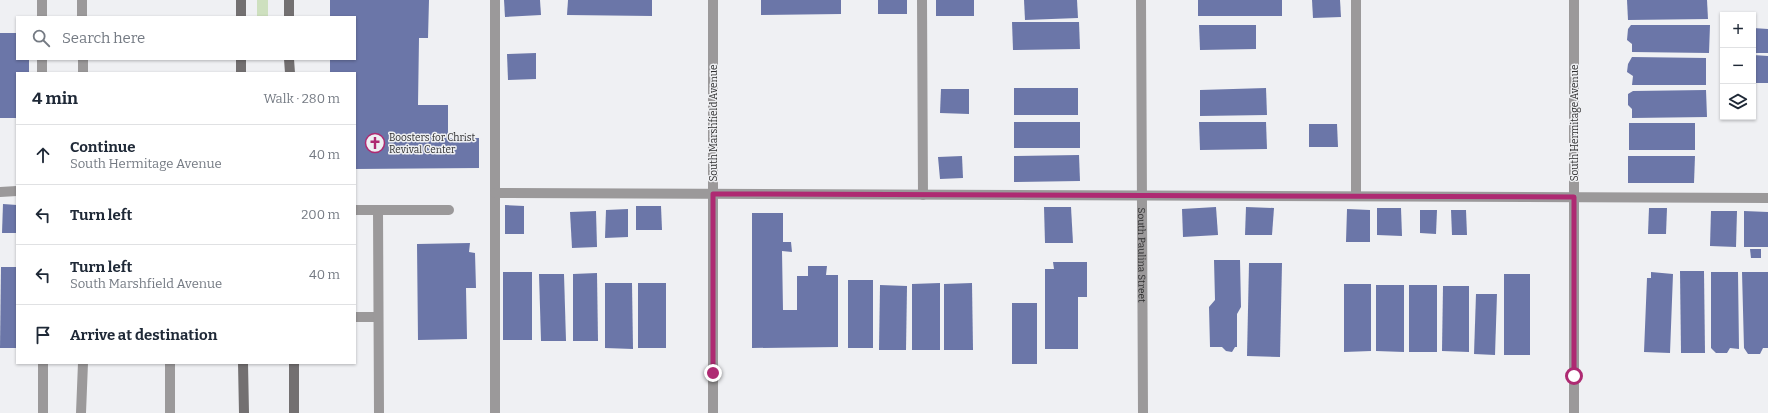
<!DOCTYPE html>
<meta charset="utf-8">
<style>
:root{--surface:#fff;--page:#f6f6f7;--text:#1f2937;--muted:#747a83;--line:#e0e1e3}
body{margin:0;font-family:Bitter,serif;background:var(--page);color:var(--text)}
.controls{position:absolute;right:12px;top:12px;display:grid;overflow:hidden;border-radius:0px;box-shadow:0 1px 3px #0004}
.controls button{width:36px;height:36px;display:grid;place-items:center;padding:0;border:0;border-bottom:1px solid var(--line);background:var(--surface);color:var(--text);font:20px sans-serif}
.stop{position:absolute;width:12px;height:12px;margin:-9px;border:3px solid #ae2a72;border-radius:50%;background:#fff}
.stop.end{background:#ae2a72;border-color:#fff;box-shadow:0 1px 4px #0008}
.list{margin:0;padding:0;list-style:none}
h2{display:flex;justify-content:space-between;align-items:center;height:52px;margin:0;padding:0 16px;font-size:17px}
h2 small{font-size:13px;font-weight:400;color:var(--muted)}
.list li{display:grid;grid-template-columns:26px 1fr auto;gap:12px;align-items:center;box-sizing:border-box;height:60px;padding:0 16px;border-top:1px solid var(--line)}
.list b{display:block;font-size:15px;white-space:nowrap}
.list p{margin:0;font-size:13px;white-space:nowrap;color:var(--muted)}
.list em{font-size:13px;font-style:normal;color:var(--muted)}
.icon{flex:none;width:22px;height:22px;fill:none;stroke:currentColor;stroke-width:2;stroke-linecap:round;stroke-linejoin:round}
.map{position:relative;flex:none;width:1768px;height:413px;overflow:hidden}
.search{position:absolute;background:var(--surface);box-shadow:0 1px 3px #0004;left:16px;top:16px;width:340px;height:44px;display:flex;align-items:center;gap:10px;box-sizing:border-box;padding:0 14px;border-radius:0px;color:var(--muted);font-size:15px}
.panel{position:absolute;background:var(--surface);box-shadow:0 1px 3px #0004;left:16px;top:72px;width:340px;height:292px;border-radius:0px}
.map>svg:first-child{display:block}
.green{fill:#cee0bf}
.building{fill:#6b76a8}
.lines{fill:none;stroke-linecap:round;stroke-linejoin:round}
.service{stroke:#9b999a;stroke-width:10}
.minor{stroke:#9b999a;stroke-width:10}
.secondary{stroke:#737071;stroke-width:10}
.route{stroke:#ae2a72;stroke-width:5}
.labels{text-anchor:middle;stroke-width:3;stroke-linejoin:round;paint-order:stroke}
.street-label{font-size:10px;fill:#2d2d2e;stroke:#eff0f3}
.poi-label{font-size:10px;fill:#2d2d2e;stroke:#eff0f3;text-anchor:start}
</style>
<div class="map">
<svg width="1768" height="413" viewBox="0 0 1768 413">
<rect width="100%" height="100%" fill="#eff0f3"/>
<!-- green -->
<rect class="green" x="257" y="0" width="11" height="17"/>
<!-- building -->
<g class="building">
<polygon points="330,0 429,0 428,38 419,38 418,105 448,105 448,138 479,138 479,168 355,169 355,73 330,73 330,59 355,59 355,17 330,17"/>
<polygon points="504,0 540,0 541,15 505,17"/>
<polygon points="568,0 652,0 652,16 567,15"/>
<polygon points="761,0 841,0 841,14 761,15"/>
<rect x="878" y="0" width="29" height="14"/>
<rect x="936" y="0" width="38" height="16"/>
<polygon points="1024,0 1077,0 1078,18 1025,20"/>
<rect x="1198" y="0" width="84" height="16"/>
<polygon points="1312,0 1340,0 1341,17 1313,18"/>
<polygon points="1627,0 1707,0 1708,19 1628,20"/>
<polygon points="1012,22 1079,22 1080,49 1013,50"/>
<polygon points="1199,25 1256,25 1256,49 1200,50"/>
<polygon points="1631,25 1710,25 1709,53 1632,52 1632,44 1627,40 1628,29"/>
<polygon points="1753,28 1768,29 1768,53 1753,53"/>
<polygon points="0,33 17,33 17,59 29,59 29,73 17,73 17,118 0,118"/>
<polygon points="536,53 536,79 508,80 507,54"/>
<polygon points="1753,55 1768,56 1768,83 1753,83"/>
<polygon points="1632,57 1706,58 1706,85 1632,85 1633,76 1627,72 1628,64"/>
<rect x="1014" y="88" width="64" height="27"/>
<polygon points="1266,88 1267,115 1200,116 1200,90"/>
<polygon points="941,89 969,89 969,114 940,113"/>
<polygon points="1706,90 1707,117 1632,118 1632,109 1628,105 1628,94 1633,91"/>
<rect x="1014" y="122" width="66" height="26"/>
<polygon points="1199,122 1266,122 1267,149 1200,150"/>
<rect x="1629" y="123" width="66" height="27"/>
<polygon points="1309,124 1337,124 1338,147 1309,147"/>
<polygon points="1079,155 1080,181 1014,182 1014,156"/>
<polygon points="962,156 963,178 940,179 938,157"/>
<polygon points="1628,156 1695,156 1694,183 1628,183"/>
<polygon points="3,204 17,205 17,233 2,233"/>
<polygon points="505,205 524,206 524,234 505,234"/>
<polygon points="636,206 661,206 662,230 636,230"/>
<polygon points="1044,207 1071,207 1073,243 1045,243"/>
<polygon points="1216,207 1218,235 1183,237 1182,209"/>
<polygon points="1246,207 1274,208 1272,235 1245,235"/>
<polygon points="1377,208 1401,208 1402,236 1377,235"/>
<polygon points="1649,208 1667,208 1666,234 1648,234"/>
<polygon points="628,209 628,237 605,238 606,210"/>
<polygon points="1347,209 1370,210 1370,242 1346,242"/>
<polygon points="1420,210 1437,210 1436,234 1420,233"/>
<polygon points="1451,210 1466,210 1467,235 1452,235"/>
<polygon points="596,211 597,247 572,248 570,212"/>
<polygon points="1711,211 1737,211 1736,247 1710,246"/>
<polygon points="1744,211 1768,212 1768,247 1744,247"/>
<polygon points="752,213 783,213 783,242 791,242 792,252 782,251 783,310 797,310 797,276 808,276 808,266 827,266 826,275 838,275 838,347 752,348"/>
<polygon points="470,243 469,252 475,253 476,288 466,288 467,339 418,340 417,244"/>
<polygon points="1750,249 1761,249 1761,258 1751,258"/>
<polygon points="1214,260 1240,260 1241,307 1237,314 1237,347 1235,347 1232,352 1226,351 1222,347 1210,347 1209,307 1215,300"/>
<polygon points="1053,262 1087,262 1087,297 1078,297 1078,349 1045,349 1045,269 1054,269"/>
<polygon points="1249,263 1282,263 1280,357 1247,356"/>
<polygon points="1,267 17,267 17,348 0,348"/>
<polygon points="1680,271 1704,271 1705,353 1681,353"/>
<rect x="503" y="272" width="29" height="68"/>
<polygon points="1651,272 1673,274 1670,353 1644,352 1647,278 1651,278"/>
<polygon points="1711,272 1738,272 1739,349 1730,348 1727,353 1716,353 1711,348"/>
<polygon points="1742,272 1768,272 1768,348 1763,348 1760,354 1748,354 1744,348"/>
<polygon points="597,273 598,341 573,341 573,274"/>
<polygon points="539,274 564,274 566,341 541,341"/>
<rect x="1504" y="274" width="26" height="81"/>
<rect x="848" y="280" width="25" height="68"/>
<polygon points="605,283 632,283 633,349 605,348"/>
<rect x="638" y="283" width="28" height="65"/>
<polygon points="940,283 940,350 912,350 912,284"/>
<polygon points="972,283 973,350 944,350 944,284"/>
<polygon points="1344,284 1371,284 1371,351 1344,352"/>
<polygon points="880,285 907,286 906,350 879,350"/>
<polygon points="1376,285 1404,285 1404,352 1376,351"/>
<rect x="1409" y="285" width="28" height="67"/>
<polygon points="1443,286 1469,286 1469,352 1442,351"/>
<polygon points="1476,294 1497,294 1495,355 1474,354"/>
<rect x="1012" y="303" width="25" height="61"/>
</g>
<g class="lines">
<!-- service -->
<g class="service">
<polyline points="42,0 42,17"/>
<polyline points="82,0 82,17"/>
<polyline points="495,0 495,413"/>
<polyline points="922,0 923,195"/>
<polyline points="1356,0 1356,196"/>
<polyline points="42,59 42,73"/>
<polyline points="83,59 83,73"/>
<polyline points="0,192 17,191"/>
<polyline points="495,193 1768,198"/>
<polyline points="355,210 378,210"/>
<polyline points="355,317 378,317"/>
<polyline points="43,363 43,413"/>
<polyline points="81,413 83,363"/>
<polyline points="170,413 170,363"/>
<polyline points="379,413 378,210 449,210"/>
</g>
<!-- minor -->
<g class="minor">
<path id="s1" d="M1141 0 1143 413"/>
<polyline points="1574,0 1574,413"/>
<polyline points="713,413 713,0"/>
</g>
<!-- secondary -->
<g class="secondary">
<polyline points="241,0 241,17"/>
<polyline points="289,0 289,17"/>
<polyline points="241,59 241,73"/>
<polyline points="289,59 290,73"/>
<polyline points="243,363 244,413"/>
<polyline points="294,363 294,413"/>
</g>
</g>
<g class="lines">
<!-- route -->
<polyline class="route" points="713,373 713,194 748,194 1574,197 1574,376"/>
</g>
<!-- icons -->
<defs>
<symbol id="church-ring" viewBox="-11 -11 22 22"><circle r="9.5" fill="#eff0f3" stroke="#ae2a72" stroke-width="1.5"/><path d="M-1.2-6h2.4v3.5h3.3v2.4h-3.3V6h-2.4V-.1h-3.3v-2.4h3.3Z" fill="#ae2a72"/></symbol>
</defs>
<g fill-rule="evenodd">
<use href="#church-ring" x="364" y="132" width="22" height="22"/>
</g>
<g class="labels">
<!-- street labels -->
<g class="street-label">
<text transform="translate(713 123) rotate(-90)" y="4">South Marshfield Avenue</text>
<text transform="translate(1574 123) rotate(-90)" y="4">South Hermitage Avenue</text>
<text dy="4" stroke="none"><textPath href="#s1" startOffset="255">South Paulina Street</textPath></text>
</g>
<!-- poi labels -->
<g class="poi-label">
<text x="389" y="141">Boosters for Christ<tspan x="389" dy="12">Revival Center</tspan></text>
</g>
</g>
</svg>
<div class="controls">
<button>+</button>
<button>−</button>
<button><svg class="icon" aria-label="layers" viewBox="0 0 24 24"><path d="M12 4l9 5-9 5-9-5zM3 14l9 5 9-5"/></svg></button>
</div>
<div class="stop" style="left:1574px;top:376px"></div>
<div class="stop end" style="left:713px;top:373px"></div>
<div class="search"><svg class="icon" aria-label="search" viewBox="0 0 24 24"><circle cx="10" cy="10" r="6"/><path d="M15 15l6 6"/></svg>Search here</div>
<section class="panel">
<h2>4 min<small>Walk · 280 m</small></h2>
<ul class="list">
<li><svg class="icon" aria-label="ahead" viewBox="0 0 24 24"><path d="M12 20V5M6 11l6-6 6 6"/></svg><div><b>Continue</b><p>South Hermitage Avenue</p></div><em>40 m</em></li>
<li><svg class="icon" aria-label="left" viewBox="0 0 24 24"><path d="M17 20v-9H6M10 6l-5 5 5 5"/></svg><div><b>Turn left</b></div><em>200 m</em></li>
<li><svg class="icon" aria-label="left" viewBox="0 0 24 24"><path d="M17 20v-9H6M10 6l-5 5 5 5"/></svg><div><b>Turn left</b><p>South Marshfield Avenue</p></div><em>40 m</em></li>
<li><svg class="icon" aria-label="arrive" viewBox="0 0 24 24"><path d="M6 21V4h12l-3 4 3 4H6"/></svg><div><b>Arrive at destination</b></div></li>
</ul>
</section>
</div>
